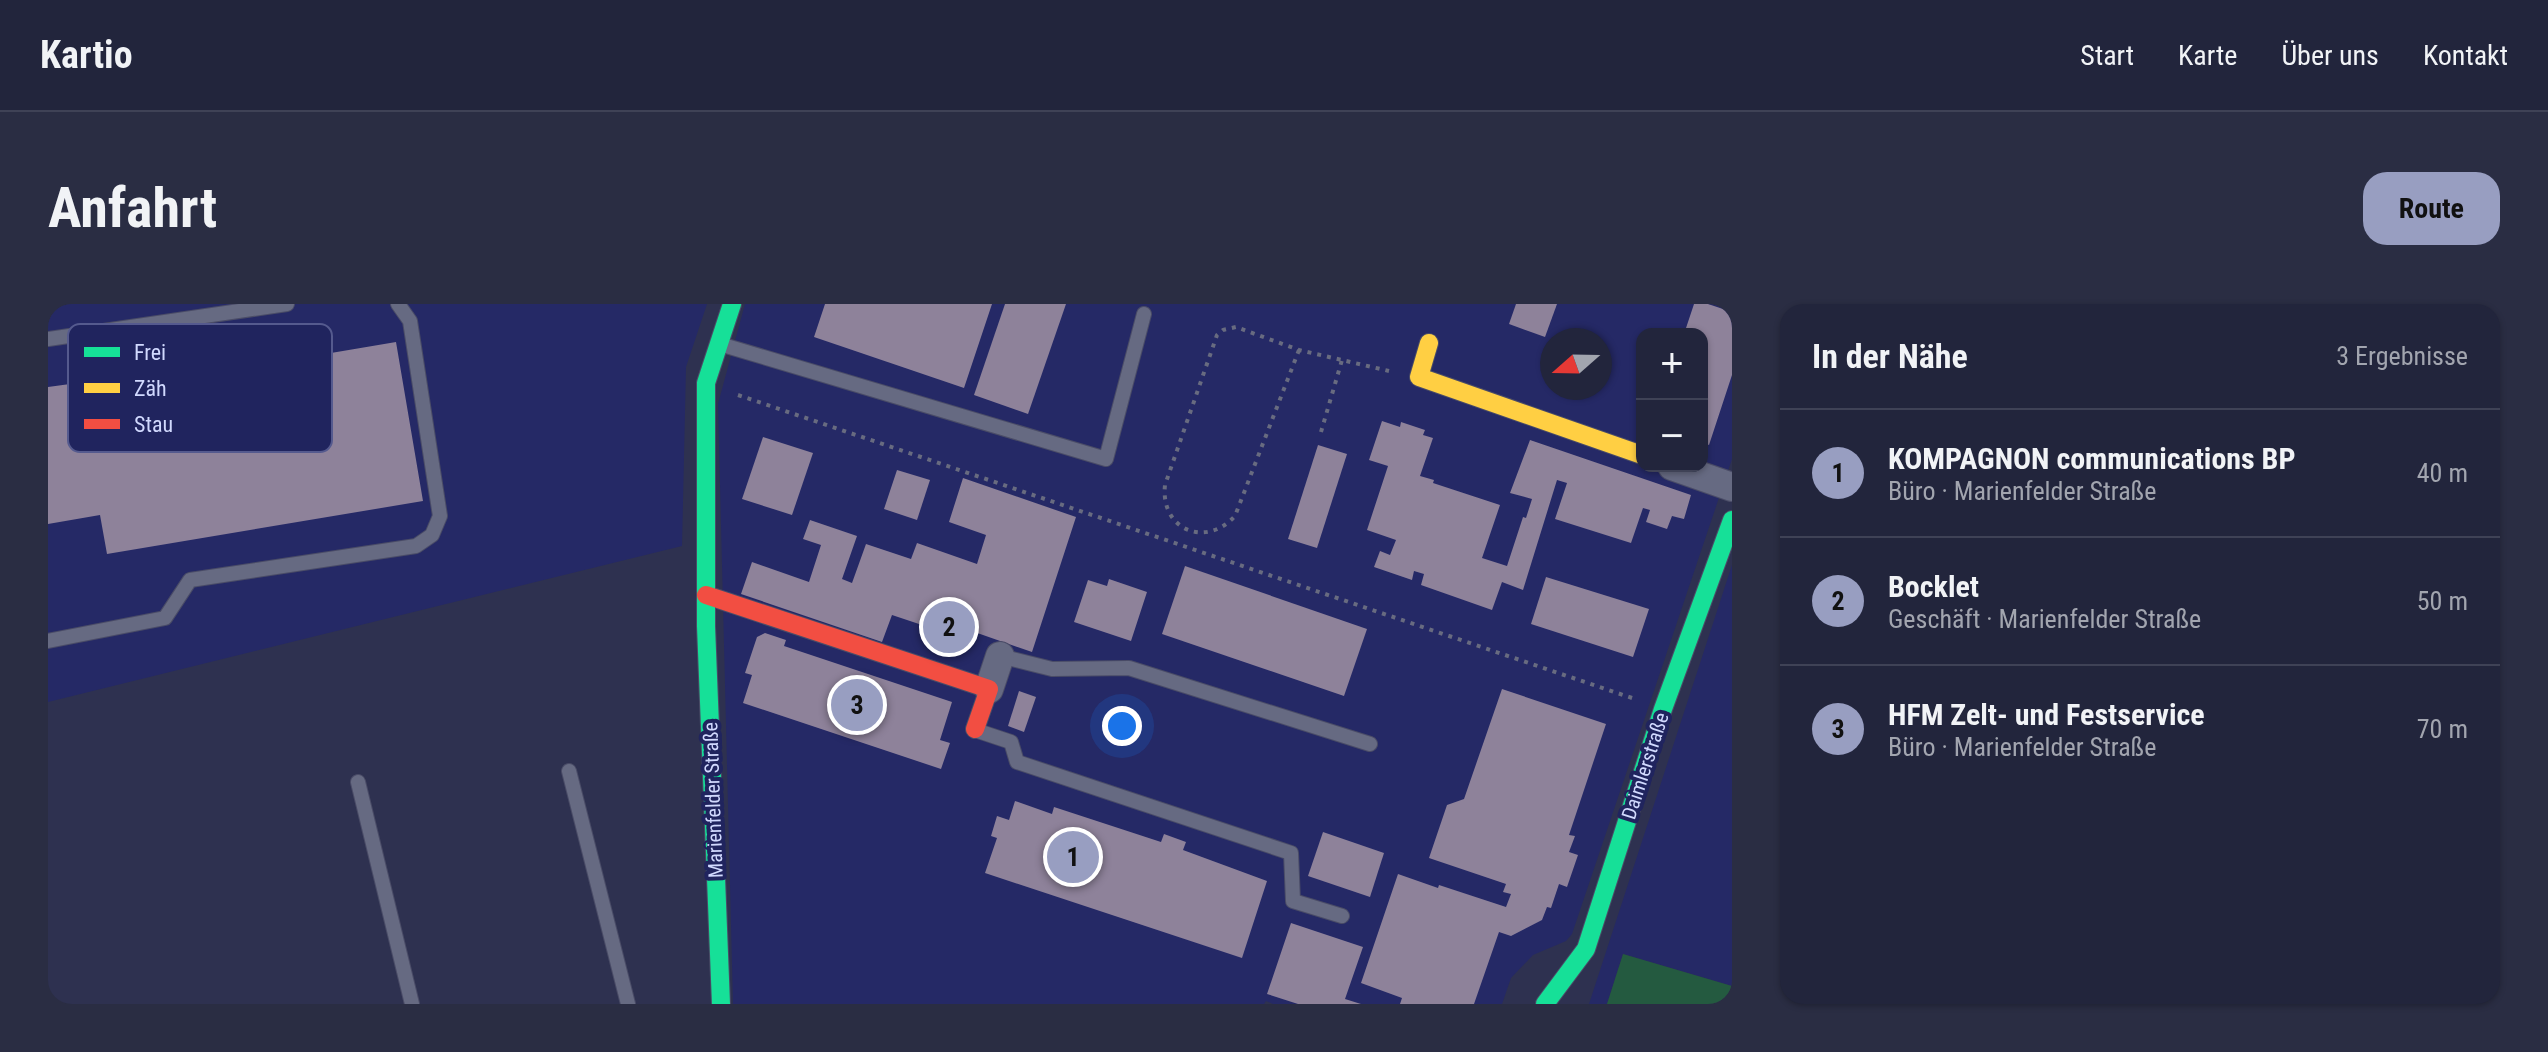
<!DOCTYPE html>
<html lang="de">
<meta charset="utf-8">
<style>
:root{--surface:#22253c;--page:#2a2d43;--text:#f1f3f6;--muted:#a2a5af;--line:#3f4256;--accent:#989ec1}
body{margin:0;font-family:"Roboto Condensed",sans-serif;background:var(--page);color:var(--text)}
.controls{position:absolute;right:24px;top:24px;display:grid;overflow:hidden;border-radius:16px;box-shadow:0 2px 6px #0004}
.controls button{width:72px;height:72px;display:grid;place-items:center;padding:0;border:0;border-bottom:2px solid var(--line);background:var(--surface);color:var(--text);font:40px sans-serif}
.compass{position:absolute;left:1492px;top:24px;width:72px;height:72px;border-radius:50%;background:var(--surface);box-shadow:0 2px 6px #0004;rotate:250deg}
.you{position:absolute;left:1074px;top:422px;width:28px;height:28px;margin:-20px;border:6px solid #fff;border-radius:50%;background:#1a73e8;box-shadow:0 0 0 12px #1a73e833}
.badge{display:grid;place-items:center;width:52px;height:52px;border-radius:50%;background:var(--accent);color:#111;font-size:26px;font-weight:700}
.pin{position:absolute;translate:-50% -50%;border:4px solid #fff;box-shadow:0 2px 8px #0006}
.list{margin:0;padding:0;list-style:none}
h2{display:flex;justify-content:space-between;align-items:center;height:104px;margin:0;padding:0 32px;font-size:34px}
h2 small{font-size:26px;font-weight:400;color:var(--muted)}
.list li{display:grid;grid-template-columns:52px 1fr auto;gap:24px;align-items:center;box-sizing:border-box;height:128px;padding:0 32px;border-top:2px solid var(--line)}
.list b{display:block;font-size:30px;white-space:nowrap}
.list p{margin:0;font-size:26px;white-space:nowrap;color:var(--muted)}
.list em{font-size:26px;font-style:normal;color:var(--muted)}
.map{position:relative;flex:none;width:1684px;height:700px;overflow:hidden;border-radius:24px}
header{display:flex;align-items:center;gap:48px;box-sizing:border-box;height:112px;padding:0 40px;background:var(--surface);border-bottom:2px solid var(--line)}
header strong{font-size:38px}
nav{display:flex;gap:44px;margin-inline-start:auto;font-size:28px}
.intro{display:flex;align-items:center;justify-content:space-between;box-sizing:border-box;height:192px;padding:0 48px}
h1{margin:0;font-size:56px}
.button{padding:20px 36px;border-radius:24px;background:var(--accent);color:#111;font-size:28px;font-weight:700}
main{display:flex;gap:48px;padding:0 48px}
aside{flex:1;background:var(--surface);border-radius:24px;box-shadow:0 2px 6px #0004}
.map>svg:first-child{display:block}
.built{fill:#252966;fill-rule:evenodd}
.green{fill:#245a40}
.building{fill:#8e829a}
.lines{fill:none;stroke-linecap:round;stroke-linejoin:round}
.lane-casing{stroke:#4a4c67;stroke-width:16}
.street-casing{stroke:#4a4c67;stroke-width:30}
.fast-casing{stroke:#4a4c67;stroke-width:20}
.slow-casing{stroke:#4a4c67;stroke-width:20}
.jam-casing{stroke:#4a4c67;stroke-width:20}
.path{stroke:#686b80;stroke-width:4;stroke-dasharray:4 6;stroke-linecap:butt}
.lane{stroke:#666a82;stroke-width:14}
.street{stroke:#666a82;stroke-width:28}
.fast{stroke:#16e098;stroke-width:18}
.slow{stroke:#ffcf43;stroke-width:18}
.jam{stroke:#f24e42;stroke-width:18}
.labels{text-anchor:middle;stroke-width:8;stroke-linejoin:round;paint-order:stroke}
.street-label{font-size:20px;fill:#d1d9fe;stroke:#20245e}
.key{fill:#20245e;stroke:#555a8e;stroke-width:2}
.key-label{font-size:22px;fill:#d1d9fe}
</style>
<header>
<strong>Kartio</strong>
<nav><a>Start</a><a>Karte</a><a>Über uns</a><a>Kontakt</a></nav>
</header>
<div class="intro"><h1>Anfahrt</h1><a class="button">Route</a></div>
<main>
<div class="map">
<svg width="1684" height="700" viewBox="0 0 1684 700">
<rect width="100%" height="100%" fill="#2e3150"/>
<!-- built -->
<g class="built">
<polygon points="0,0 659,0 638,63 634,242 0,398"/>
<path d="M697 0H1684V155L1524 630 1518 637 1485 651 1463 674 1454 700H1225L1218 697 1216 700H685L670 100ZM1594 30H1654V162H1594ZM1504 36H1552V84H1504Z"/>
<polygon points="1684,261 1684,682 1575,650 1559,700 1541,700"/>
</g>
<!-- green -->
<polygon class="green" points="1575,650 1684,682 1684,700 1559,700"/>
<!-- building -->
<g class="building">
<polygon points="777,0 944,0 916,84 766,33"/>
<polygon points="957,0 1018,0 980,110 926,91"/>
<polygon points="1468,0 1509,0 1497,33 1461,20"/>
<polygon points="1646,0 1660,0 1684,8 1684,71 1661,141 1654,138 1654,30 1636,30"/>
<polygon points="348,38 375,197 59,250 52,211 0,220 0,83 22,80 27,92"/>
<polygon points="1334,117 1352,123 1353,118 1377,126 1375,131 1385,134 1372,172 1386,176 1385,179 1452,201 1434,254 1459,262 1475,213 1478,214 1484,195 1462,189 1482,136 1643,191 1636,215 1624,212 1619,225 1598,218 1602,206 1595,204 1583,239 1507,215 1519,179 1509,176 1475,286 1454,278 1444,306 1373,281 1376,270 1366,267 1364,276 1326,263 1332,247 1342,251 1348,236 1319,226 1340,162 1321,156"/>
<polygon points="715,133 765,149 744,211 694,195"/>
<polygon points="1270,141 1299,150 1269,244 1240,235"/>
<polygon points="849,166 882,176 869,216 836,205"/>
<polygon points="915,174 1028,213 984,348 915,324 906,352 881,343 874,330 877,322 844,311 834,338 693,290 704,258 761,278 773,241 755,235 762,216 809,232 794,275 804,279 818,240 863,255 869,239 929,260 938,231 901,218"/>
<polygon points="1137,262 1319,325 1296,392 1114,330"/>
<polygon points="1498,273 1601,305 1585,353 1483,320"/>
<polygon points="1061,275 1099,288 1083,337 1026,318 1040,276 1059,282"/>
<polygon points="717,329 738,336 736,342 904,398 892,436 902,439 893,465 695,399 704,371 697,369 709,333"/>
<polygon points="1454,385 1558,420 1521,531 1527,532 1521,548 1530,551 1519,583 1511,580 1503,604 1499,603 1494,616 1463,632 1451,628 1426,700 1352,700 1354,694 1313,679 1350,570 1390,584 1391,581 1458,603 1463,590 1455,588 1458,580 1381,554 1399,501 1416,495"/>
<polygon points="971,387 988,393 976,428 960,422"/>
<polygon points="967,497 1004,510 1006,503 1113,538 1116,530 1138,538 1135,546 1219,577 1194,654 937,569 949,534 943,532 949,512 961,516"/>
<polygon points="1275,528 1336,549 1322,593 1260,572"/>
<polygon points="1243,619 1315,643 1297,695 1313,700 1250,700 1219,690"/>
</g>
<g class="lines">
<defs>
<g id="lane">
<polyline points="0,35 239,0"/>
<polyline points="675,41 1058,155 1096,10"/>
<polyline points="0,337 117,314 142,276 368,242 384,231 392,212 362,17 350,0"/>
<polyline points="952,352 1004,365 1081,364 1322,440"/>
<polyline points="927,426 963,438 969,458 1243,549 1245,597 1294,612"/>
<polyline points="521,467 580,700"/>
<polyline points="310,478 364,700"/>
</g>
<g id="street">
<polyline points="1624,162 1684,183"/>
<polyline points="941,385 952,352"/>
</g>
<g id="fast">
<polyline points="673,700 658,322 658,79 684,0"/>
<polyline points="1497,700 1538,645 1615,405 1684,216"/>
</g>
<polyline id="slow" points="1381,39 1371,73 1594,151"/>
<polyline id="jam" points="658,291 941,385 927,425"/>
</defs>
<!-- lane casing -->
<use href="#lane" class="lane-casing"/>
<!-- street casing -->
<use href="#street" class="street-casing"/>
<!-- fast casing -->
<use href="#fast" class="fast-casing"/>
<!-- slow casing -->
<use href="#slow" class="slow-casing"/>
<!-- jam casing -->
<use href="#jam" class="jam-casing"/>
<!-- path -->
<g class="path">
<path d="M1251 46 1187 212C1157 245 1112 225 1117 181L1169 31 1175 26 1188 23 1251 46 1341 67"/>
<polyline points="690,91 1587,395"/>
<polyline points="1273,128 1294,56"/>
</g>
<!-- lane -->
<use href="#lane" class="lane"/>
<!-- street -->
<use href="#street" class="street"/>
<!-- fast -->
<use href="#fast" class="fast"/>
<!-- slow -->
<use href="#slow" class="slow"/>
<!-- jam -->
<use href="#jam" class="jam"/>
</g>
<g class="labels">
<!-- street labels -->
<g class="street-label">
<text transform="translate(1597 462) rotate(-72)" y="7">Daimlerstraße</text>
<text transform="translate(665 496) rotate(-92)" y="7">Marienfelder Straße</text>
</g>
</g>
<!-- legend -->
<rect x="20" y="20" width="264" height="128" rx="12" class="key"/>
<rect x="36" y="43" width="36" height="10" fill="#16e098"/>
<rect x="36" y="79" width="36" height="10" fill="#ffcf43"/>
<rect x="36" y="115" width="36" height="10" fill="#f24e42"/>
<g class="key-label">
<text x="86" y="56">Frei</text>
<text x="86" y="92">Zäh</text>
<text x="86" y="128">Stau</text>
</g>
</svg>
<div class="controls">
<button>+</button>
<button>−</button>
</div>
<svg class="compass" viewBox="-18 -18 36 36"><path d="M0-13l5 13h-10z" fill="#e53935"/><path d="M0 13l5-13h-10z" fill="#a2a5af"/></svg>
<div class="you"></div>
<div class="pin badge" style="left:1025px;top:553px">1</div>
<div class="pin badge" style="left:901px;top:323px">2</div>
<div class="pin badge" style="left:809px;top:401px">3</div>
</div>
<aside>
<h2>In der Nähe<small>3 Ergebnisse</small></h2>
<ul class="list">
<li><span class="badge">1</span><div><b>KOMPAGNON communications BP</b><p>Büro · Marienfelder Straße</p></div><em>40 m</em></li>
<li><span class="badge">2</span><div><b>Bocklet</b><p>Geschäft · Marienfelder Straße</p></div><em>50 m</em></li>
<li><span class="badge">3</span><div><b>HFM Zelt- und Festservice</b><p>Büro · Marienfelder Straße</p></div><em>70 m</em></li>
</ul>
</aside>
</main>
